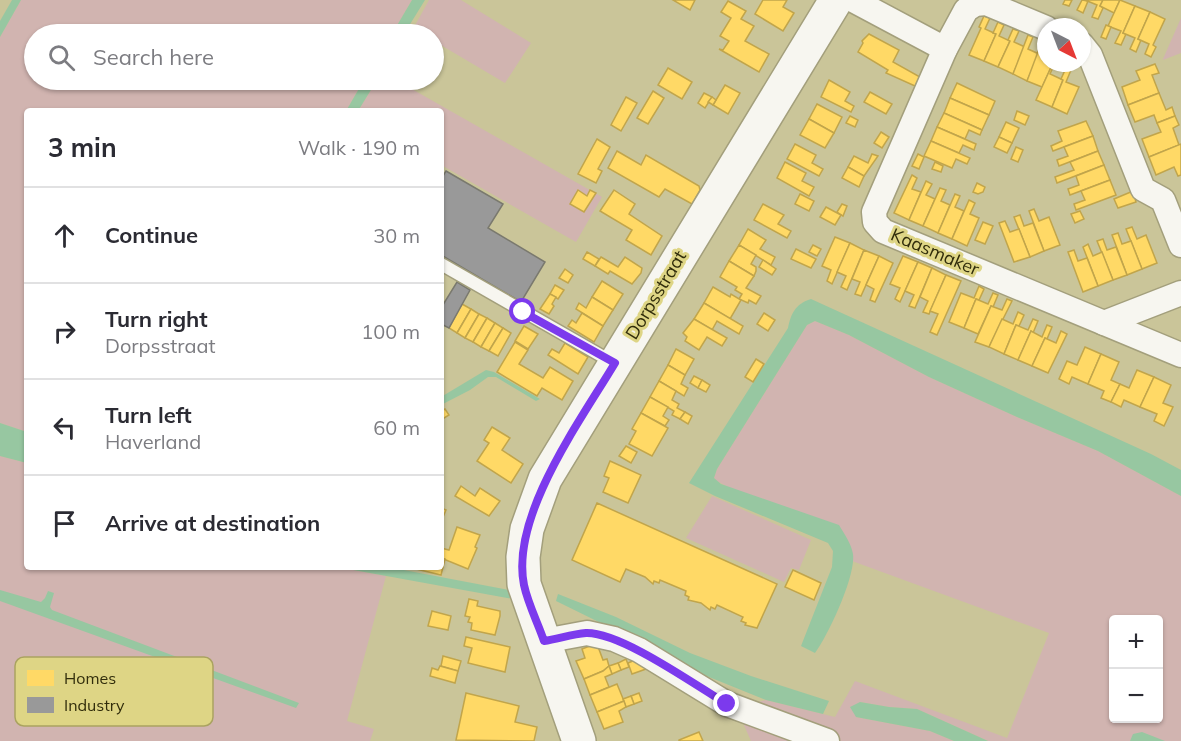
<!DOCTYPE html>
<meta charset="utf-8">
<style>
:root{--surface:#fff;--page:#f7f7f7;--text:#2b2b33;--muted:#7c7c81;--line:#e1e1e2}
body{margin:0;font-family:Mulish,sans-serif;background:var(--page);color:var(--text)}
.controls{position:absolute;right:18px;bottom:18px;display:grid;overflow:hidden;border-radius:6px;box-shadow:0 2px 4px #0004}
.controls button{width:54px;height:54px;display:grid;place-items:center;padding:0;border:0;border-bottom:2px solid var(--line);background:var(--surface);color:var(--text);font:30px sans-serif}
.compass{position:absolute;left:1037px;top:18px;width:54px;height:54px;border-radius:50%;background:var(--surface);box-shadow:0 2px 4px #0004;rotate:138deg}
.stop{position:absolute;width:18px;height:18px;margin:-14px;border:4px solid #7c3aed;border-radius:50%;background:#fff}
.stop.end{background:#7c3aed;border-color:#fff;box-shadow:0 2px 6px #0008}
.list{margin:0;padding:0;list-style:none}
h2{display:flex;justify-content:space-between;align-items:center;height:78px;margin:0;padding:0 24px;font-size:26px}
h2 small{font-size:20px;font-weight:400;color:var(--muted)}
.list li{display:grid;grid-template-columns:39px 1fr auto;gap:18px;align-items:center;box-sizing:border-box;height:96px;padding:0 24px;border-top:2px solid var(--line)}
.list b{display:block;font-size:22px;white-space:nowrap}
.list p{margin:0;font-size:20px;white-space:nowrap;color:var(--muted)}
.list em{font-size:20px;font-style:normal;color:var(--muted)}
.icon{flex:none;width:33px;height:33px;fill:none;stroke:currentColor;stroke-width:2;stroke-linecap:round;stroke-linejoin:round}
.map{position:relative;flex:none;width:1181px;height:741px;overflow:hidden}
.search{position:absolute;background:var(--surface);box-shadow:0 2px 4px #0004;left:24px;top:24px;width:420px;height:66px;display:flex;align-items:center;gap:15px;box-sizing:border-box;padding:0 21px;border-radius:33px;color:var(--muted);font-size:22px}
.panel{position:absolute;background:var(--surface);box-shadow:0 2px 4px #0004;left:24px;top:108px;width:420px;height:462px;border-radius:6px}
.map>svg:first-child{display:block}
.green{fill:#d1b4b0;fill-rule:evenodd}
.water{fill:#97c7a1}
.homes{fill:#ffd966;stroke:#c1a54b;stroke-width:1.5}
.industry{fill:#999;stroke:#7a796e;stroke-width:1.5}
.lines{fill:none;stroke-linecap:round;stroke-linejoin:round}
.lane-casing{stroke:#a39f7c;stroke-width:15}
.street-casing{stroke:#a39f7c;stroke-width:27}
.secondary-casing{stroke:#a39f7c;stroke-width:36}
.lane{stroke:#f7f6f0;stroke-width:12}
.street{stroke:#f7f6f0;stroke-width:24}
.secondary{stroke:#f7f6f0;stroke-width:33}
.route{stroke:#7c3aed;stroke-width:8}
.labels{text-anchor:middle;stroke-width:6;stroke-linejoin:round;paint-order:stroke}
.street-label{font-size:18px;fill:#312d0b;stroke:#ded585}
.key{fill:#ded585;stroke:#aaa360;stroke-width:1.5}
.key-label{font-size:16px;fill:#312d0b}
</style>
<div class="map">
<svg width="1181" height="741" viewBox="0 0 1181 741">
<rect width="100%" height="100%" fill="#cac599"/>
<!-- green -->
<g class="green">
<polygon points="21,0 412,0 392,34 34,34 34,80 364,80 346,111 27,111 27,432 0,423 0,37"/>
<polygon points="429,0 461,0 531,43 505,83 434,41 434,34 422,34 413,29"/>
<polygon points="1181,18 1181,53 1163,60 1163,59"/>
<polygon points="377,80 396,80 602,197 576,242 443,166 441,168 441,111 358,111"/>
<path d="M815 321 849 335 929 377 1017 417 1098 451 1181 496V741H988L917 709 889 707 860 702 856 717 930 731 954 741H751L736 707 766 700 835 717 855 681 1007 738 1049 633 852 561 853 556 717 481 714 478 717 469 807 325ZM1114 620H1158V718H1114Z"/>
<polygon points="0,456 27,463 27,567 337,567 386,576 347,721 374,729 370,741 0,741"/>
<polygon points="712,496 811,540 799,570 791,568 784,582 686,538"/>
</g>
<!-- water -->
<g class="water">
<polygon points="12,0 21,0 0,37 0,21"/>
<polygon points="412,0 425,0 404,34 392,34"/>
<polygon points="364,80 377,80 358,111 346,111"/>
<path d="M811 299 1151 454 1181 470V496L1098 451 1017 417 929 377 849 335 815 321 807 325 717 469 714 478 721 484 839 525C845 535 851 543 853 554 856 576 828 636 815 653L801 646 832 567 833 551 828 543 715 496 689 483 788 328C791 314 795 304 811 299Z"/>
<polygon points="486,370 494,372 540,399 536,401 496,377 488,377 470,390 441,405 441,397"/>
<polygon points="0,423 27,432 27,463 0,456"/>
<polygon points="337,567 388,567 509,590 513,599"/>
<polygon points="0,590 41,602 45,598 48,591 54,593 50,607 52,610 299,703 296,708 0,601"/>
<polygon points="558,594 616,617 690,653 751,676 829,701 823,714 766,700 704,675 648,642 611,628 556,601"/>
<polygon points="860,702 889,707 917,709 988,741 954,741 930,731 856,717 850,707"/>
<polygon points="1142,732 1165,741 1130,741 1133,734"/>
</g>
<!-- homes -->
<g class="homes">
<polygon points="673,0 695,0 690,10"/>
<polygon points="763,0 787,0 783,7 794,13 783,31 755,14"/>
<polygon points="1065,0 1072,0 1069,6 1063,4"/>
<polygon points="1082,0 1088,1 1083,13 1077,10"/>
<polygon points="1085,0 1103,0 1100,6 1103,8 1098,19 1092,17 1097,5"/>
<polygon points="1103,0 1120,0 1114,13 1100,6"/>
<polygon points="1120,0 1135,6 1123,33 1126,34 1121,45 1115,43 1121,31 1108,26"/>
<polygon points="728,1 746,11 741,19 754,26 745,41 769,54 759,72 719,49 723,50 729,41 720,36 731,18 721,12"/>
<polygon points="1135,6 1150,12 1138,39 1141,40 1136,52 1130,49 1135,38 1123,33"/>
<polygon points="1150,12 1165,19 1153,45 1156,47 1151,57 1145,54 1149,44 1138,39"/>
<polygon points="984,16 990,18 985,29 996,34 984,61 969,55 981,28 979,27"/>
<polygon points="998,22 1004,25 999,36 1010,41 998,67 984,61 996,34 993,33"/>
<polygon points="1106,25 1111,27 1106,39 1101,37"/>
<polygon points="1013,29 1019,31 1014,42 1025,47 1013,74 998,67 1010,41 1008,40"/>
<polygon points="869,34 899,50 893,62 920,77 915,86 886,73 888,70 858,52 863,43 862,41"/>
<polygon points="1028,35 1033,37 1028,49 1039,54 1027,81 1013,74"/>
<polygon points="1042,41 1046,43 1043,55 1046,57 1046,63 1053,63 1042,87 1027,81"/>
<polygon points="1053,63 1055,63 1050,74 1063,80 1052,107 1036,100"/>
<polygon points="1155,64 1159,73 1152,75 1159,93 1128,105 1122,87 1140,80 1136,71"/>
<polygon points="668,68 692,82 682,99 658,85"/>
<polygon points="1066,68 1071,70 1066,82 1079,87 1067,114 1052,107 1063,80 1061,79"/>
<polygon points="829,80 850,92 845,101 854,106 851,112 821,97"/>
<polygon points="957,83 995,101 989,115 950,98"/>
<polygon points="725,85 740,93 728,114 713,105"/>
<polygon points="653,91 664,98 648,124 637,118"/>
<polygon points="870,92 892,104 886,114 864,102"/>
<polygon points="704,93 712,97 705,108 698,103"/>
<polygon points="1159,93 1166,110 1172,107 1175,116 1157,123 1154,115 1135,122 1128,105"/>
<polygon points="626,97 637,103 621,131 611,125"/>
<polygon points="712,97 716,100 713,105 708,102"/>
<polygon points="950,98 989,115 982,130 944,113"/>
<polygon points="817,104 842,117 834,133 809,119"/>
<polygon points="1017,111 1029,116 1025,125 1014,120"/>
<polygon points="944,113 982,130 980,135 969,130 965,139 937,127"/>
<polygon points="850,116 858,120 855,127 846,123"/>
<polygon points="1175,116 1179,125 1173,128 1179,145 1149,157 1142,139 1161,132 1157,123"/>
<polygon points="809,119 834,133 825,148 800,135"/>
<polygon points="1086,121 1093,136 1053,151 1051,146 1062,141 1058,131"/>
<polygon points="1006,122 1019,128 1012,143 999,137"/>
<polygon points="937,127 976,144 974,150 963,145 959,153 931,141"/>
<polygon points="881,132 889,137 882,148 874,143"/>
<polygon points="1093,136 1098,151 1059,166 1057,160 1068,156 1064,147"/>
<polygon points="999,137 1012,143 1007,153 994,147"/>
<polygon points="597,139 610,147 598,169 602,171 596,183 578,174"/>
<polygon points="931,141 970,158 967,164 956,159 952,168 924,156"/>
<polygon points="795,144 816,155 812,163 823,169 819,176 787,159"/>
<polygon points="1181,144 1181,175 1178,176 1174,167 1156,175 1149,157"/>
<polygon points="1016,147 1023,150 1018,162 1011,159"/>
<polygon points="617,151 641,165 646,155 699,186 700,190 692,204 665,189 659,197 608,168"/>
<polygon points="1098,151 1104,165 1057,183 1055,177 1074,170 1070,162"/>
<polygon points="872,154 878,156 864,176 848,167 854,156 868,163"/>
<polygon points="918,154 924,157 919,169 912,166"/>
<polygon points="785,162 806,173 802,181 814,187 809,196 777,178"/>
<polygon points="935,162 943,166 941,172 932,169"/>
<polygon points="1104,165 1110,180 1070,195 1068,189 1079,185 1076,176"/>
<polygon points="848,167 864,176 859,187 842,178"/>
<polygon points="912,175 917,178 912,189 921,192 909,220 894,213"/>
<polygon points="1110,180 1116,195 1076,210 1074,204 1085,200 1081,191"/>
<polygon points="926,181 932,184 926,195 935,199 923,226 909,220"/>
<polygon points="977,183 985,187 983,192 978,194 973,192"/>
<polygon points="940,188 946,190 941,201 950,205 938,233 923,226"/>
<polygon points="578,190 587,196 590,190 596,193 584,212 570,204"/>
<polygon points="614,190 635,204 629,214 662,236 651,255 626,240 632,230 600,211"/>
<polygon points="1133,191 1136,202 1118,208 1114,199"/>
<polygon points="800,194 814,201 809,211 795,204"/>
<polygon points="955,194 960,196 955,207 964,211 952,239 938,233"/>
<polygon points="969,200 975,203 970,214 979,218 967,246 952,239"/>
<polygon points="763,204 784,215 778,224 791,231 787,238 754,220"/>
<polygon points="842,204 847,206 843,216 837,212"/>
<polygon points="826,207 841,215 835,225 820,217"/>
<polygon points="1034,209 1039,221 1049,217 1060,245 1044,251 1029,211"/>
<polygon points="1080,211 1084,219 1075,223 1071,214"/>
<polygon points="1020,215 1024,226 1033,223 1044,251 1030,257 1014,217"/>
<polygon points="1005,221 1010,232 1019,229 1030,257 1014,262 999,223"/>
<polygon points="983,222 993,226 985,244 975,240"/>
<polygon points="1132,227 1137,239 1146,235 1157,263 1142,269 1126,229"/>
<polygon points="748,229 766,240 760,249 775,257 771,265 739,245"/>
<polygon points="1118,233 1122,244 1131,241 1142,269 1127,275 1112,235"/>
<polygon points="835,237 850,243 832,284 827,281 831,270 822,266"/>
<polygon points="1103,239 1107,250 1116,247 1127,275 1113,280 1097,241"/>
<polygon points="850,243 864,250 847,290 841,287 846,276 837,272"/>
<polygon points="1088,244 1093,256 1102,252 1113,280 1098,286 1083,247"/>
<polygon points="739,245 756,255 751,264 756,267 756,271 754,276 729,261"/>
<polygon points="813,245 821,249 817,256 809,252"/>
<polygon points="796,249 816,259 811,268 791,259"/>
<polygon points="864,250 879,256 861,296 855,294 860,282 852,279"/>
<polygon points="1074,250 1078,261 1087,258 1098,286 1083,292 1068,252"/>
<polygon points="587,252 599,259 595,266 583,259"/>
<polygon points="879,256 893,263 875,302 870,300 874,289 866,285"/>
<polygon points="903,256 918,262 900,302 895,299 900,288 890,284"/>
<polygon points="601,257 618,267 625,257 642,268 641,273 632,284 610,271 608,274 595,266"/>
<polygon points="763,260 776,269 772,275 759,267"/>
<polygon points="729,261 754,276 746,288 761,296 756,304 749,300 748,303 739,299 742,294 735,290 737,287 720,277"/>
<polygon points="918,262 932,268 915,308 909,306 914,295 905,291"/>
<polygon points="932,268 946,275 929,314 923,312 928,301 920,297"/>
<polygon points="565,269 573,275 568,283 559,278"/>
<polygon points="946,275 961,281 937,335 930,332 938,314 930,311"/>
<polygon points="602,281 623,294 613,310 592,297"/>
<polygon points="555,285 564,290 558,299 550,294"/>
<polygon points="979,286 984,289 979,300 976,299 964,328 949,322 961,293 974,298"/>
<polygon points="713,287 730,297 731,294 741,300 730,319 704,303"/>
<polygon points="993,293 998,295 993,307 991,306 978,334 964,328 976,299 988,304"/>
<polygon points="550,294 556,297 552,304 554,306 549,314 540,309"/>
<polygon points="592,297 613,310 603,326 576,309 579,303 586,308"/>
<polygon points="1007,299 1012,301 989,347 975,342 991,306 1002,310"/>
<polygon points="704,303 743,326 739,334 717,321 712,330 694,319"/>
<polygon points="462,304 471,309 457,333 449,328"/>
<polygon points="471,309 479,314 465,338 457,333"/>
<polygon points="1018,312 1024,315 1019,326 1016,325 1004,354 989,347 1002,319 1013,324"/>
<polygon points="582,313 603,326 594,342 568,326 572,320 576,323"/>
<polygon points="764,313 775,320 768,331 757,324"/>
<polygon points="479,314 487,318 473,342 465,338"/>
<polygon points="487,318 495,323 481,347 473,342"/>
<polygon points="694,319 727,338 722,346 707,337 699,350 685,341 687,337 683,333"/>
<polygon points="1033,319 1038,321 1033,333 1031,331 1018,360 1004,354 1016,325 1028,330"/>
<polygon points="495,323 503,328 489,351 481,347"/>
<polygon points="1047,325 1052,327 1047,339 1045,338 1032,366 1018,360 1031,331 1042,337"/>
<polygon points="524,326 538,334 528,349 515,341"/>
<polygon points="503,328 511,333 498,356 489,351"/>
<polygon points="1061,331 1067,334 1048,373 1032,366 1045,338 1056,343"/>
<polygon points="515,342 528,350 519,364 543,378 550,367 573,381 562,400 542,388 537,396 497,372"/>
<polygon points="565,343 588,357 578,374 548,355 552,349 559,353"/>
<polygon points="1085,347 1101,354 1088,384 1072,377 1069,384 1059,379 1067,361 1077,365"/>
<polygon points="676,349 694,359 685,375 668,365"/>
<polygon points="1101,354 1119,362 1111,380 1120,384 1111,402 1101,398 1104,391 1088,384"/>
<polygon points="756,359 764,364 753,382 745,377"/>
<polygon points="668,365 685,375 681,384 688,388 684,396 659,381"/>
<polygon points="1137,370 1154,377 1140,407 1124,400 1121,407 1111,402 1120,384 1129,388"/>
<polygon points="694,376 702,380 698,388 690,383"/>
<polygon points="1154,377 1171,385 1163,403 1173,407 1164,426 1154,421 1157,414 1140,407"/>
<polygon points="702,380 710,385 706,392 698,388"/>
<polygon points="659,381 676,391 672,400 679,404 677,408 685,412 680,419 672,415 674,411 650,397"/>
<polygon points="650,397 668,407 663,416 669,420 665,426 641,413"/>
<polygon points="445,409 449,415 441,420 441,411"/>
<polygon points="685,412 692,416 688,424 680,419"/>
<polygon points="641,413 668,428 652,456 629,444 636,431 632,429"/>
<polygon points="492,427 510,438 502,450 523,464 511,483 477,461 489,443 484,440"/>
<polygon points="626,446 637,452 631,463 619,456"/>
<polygon points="610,461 641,475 628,503 603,492 609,478 604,476"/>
<polygon points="461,486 475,496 480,488 500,501 489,516 455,496"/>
<polygon points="597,503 777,584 757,628 745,625 746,623 741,621 743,617 717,605 715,609 711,607 710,610 701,603 688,600 689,597 685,595 686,591 660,580 659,583 654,581 653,584 645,577 626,569 620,582 572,560"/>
<polygon points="441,508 446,510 441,522"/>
<polygon points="457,527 480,535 475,547 477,548 468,569 441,558 441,548 449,550"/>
<polygon points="441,558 445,559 441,575 408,567 441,567"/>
<polygon points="793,570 821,583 814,600 785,587"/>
<polygon points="469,599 478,601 477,606 500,611 500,616 495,635 471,630 472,623 468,622 470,617 465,616"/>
<polygon points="432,611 451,616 448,630 428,626"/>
<polygon points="466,637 510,647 505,672 468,663 472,648 464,646"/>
<polygon points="595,644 597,644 603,660 607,659 609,666 603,671 584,679 576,661 585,658 582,649"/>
<polygon points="443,656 461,661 458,671 441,666"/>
<polygon points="640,658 646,669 632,674 628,663"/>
<polygon points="626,659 629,667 621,670 618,663"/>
<polygon points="618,663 621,670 612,674 609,666"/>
<polygon points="440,666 458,671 455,683 430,676 432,668 438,670"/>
<polygon points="609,666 612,674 605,677 609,687 590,695 584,679 603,671"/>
<polygon points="617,684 624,701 597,712 590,695"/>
<polygon points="466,693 519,706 515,722 537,727 534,741 456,740"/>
<polygon points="639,693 642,701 634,704 631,696"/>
<polygon points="631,696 634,704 626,707 623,699"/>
<polygon points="624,701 626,707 619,711 623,722 604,729 597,712"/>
<polygon points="699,732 703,741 679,741 679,740"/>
</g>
<!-- industry -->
<g class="industry">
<polygon points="446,171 503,204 488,228 545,262 521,302 441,255 441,179"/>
<polygon points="457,282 470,290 449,328 441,324 441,308"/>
</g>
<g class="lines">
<defs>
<polyline id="lane" points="441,264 614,363"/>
<g id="street">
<polyline points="853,0 945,49"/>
<polyline points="1046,28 986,3 975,4 966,10 945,49 874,212 875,222 883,231 1181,355"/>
<polyline points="1082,45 1090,55 1143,189 1163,200 1181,245"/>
<polyline points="1104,323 1181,293"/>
<polyline points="544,641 587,633 614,639 639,650 727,704 827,741"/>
</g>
<polyline id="secondary" points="579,741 524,584 523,557 527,529 545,479 836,0"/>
</defs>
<!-- lane casing -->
<use href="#lane" class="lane-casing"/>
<!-- street casing -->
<use href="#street" class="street-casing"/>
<!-- secondary casing -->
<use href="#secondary" class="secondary-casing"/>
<!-- lane -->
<use href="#lane" class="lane"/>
<!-- street -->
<use href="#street" class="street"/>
<!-- secondary -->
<use href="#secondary" class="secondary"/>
</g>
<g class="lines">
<!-- route -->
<path class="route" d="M523 312 615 363C581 420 510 516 524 585 528 604 538 623 544 641 558 639 572 634 586 633 621 632 695 685 727 704"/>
</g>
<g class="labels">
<!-- street labels -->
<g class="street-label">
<text transform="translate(935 252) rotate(23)" y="6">Kaasmaker</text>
<text transform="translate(656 295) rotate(-59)" y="6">Dorpsstraat</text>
</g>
</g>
<!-- legend -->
<rect x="15" y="657" width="198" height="69" rx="9" class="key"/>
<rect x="27" y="670" width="27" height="16" fill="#ffd966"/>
<rect x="27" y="697" width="27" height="16" fill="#999"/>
<g class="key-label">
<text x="64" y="684">Homes</text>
<text x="64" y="711">Industry</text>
</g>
</svg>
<div class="controls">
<button>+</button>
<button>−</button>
</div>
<svg class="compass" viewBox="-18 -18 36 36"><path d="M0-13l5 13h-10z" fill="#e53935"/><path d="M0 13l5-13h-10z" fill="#7c7c81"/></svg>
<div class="stop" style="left:523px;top:312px"></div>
<div class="stop end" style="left:727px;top:704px"></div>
<div class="search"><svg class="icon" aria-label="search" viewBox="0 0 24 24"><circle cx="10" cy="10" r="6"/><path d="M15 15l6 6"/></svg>Search here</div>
<section class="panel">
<h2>3 min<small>Walk · 190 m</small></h2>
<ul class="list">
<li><svg class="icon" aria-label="ahead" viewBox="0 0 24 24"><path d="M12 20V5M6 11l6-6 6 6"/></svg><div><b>Continue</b></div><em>30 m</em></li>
<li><svg class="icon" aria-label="right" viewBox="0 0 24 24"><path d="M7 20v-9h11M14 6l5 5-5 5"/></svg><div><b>Turn right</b><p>Dorpsstraat</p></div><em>100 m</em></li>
<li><svg class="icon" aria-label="left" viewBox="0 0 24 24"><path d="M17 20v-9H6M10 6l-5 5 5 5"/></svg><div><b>Turn left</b><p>Haverland</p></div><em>60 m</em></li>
<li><svg class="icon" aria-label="arrive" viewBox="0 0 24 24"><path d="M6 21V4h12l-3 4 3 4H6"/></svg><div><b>Arrive at destination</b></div></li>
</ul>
</section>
</div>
